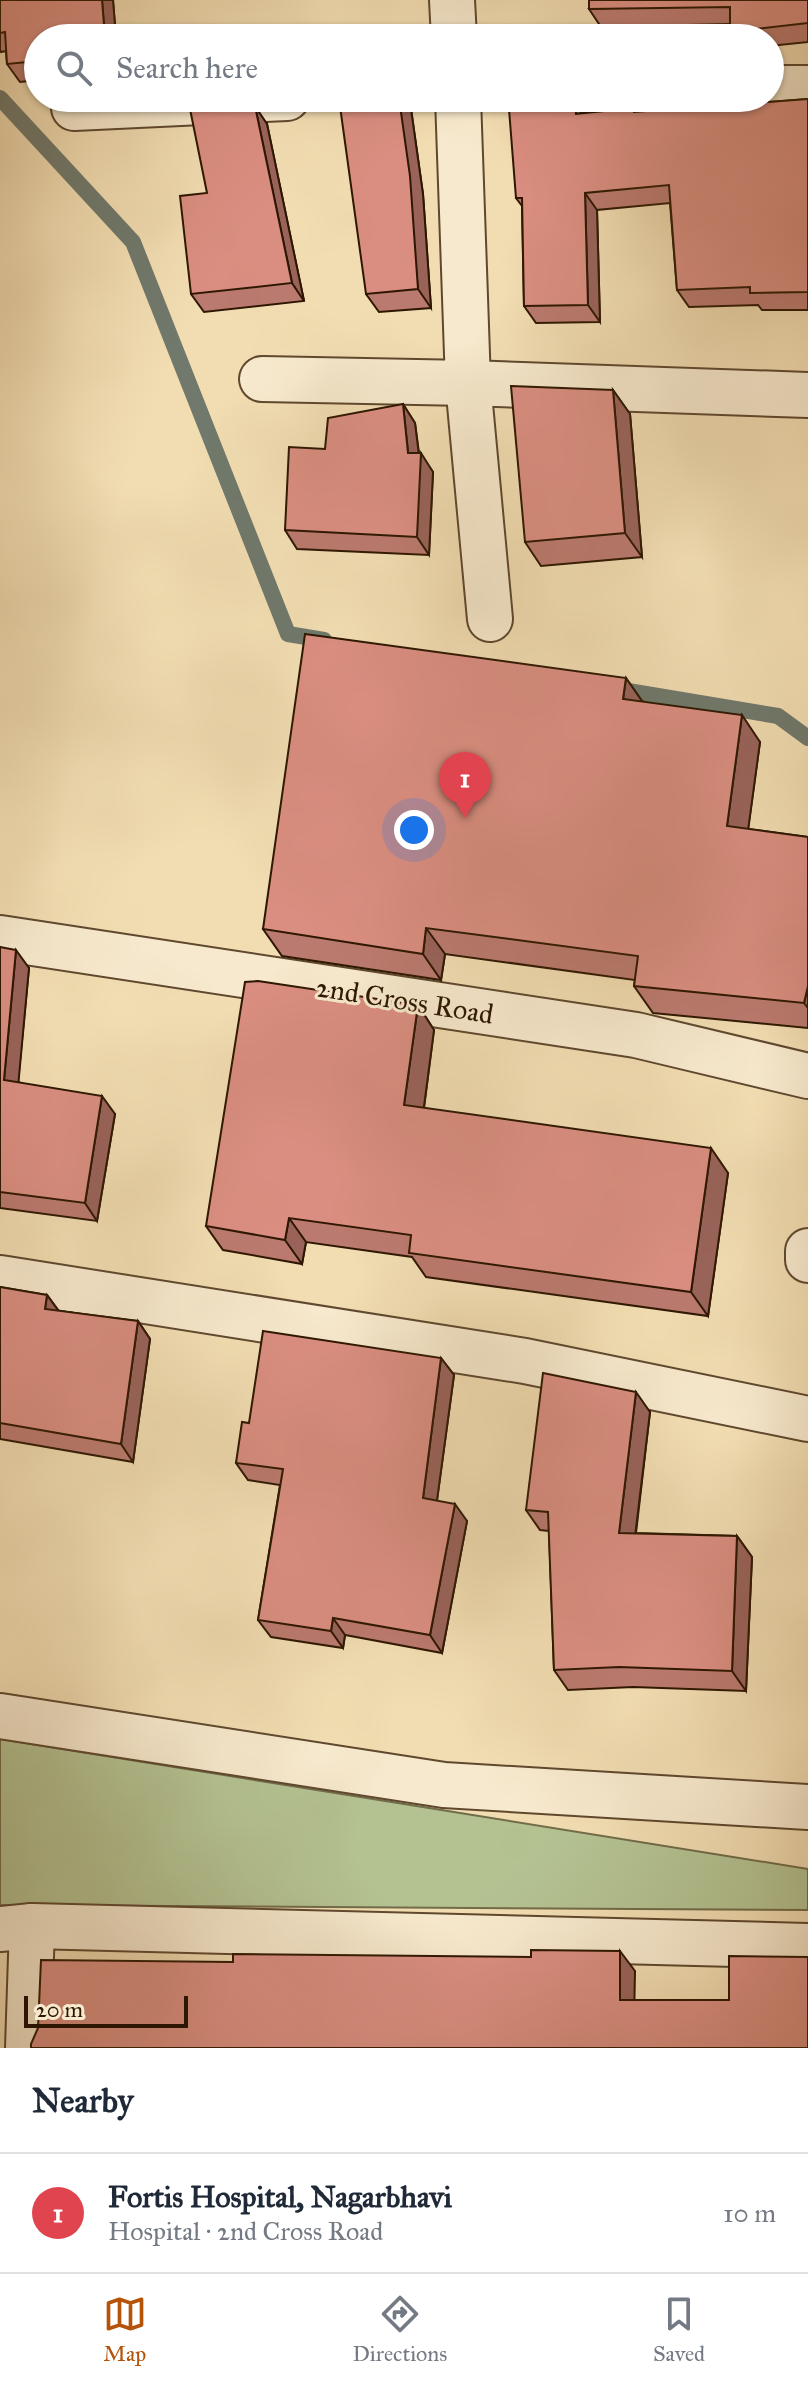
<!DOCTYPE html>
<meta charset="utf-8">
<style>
:root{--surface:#fff;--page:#f6f6f7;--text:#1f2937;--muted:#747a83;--line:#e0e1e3;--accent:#b45309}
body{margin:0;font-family:"IM FELL Great Primer",serif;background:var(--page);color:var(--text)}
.scale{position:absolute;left:24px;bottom:20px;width:164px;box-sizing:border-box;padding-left:8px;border:4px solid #2e1702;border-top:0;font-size:22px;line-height:28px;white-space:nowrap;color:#2e1702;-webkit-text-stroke:6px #f7e9cd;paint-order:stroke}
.you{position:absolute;left:414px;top:830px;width:28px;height:28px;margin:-20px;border:6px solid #fff;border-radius:50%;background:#1a73e8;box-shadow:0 0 0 12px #1a73e833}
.badge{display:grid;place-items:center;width:52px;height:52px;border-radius:50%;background:var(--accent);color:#fff;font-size:26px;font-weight:700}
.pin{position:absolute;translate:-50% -66px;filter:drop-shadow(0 2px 4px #0008)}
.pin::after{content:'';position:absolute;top:42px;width:28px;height:24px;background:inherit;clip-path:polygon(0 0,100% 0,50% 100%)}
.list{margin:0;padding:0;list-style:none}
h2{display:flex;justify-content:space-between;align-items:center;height:104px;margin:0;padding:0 32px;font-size:34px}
h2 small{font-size:26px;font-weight:400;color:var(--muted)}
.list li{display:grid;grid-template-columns:52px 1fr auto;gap:24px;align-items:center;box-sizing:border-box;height:120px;padding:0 32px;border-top:2px solid var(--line)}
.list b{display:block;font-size:30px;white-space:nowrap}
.list p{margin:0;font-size:26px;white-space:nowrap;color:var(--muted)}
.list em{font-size:26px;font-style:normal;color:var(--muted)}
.icon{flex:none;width:44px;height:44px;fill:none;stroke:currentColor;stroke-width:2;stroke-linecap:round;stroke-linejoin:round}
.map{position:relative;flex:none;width:808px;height:2048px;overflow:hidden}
.search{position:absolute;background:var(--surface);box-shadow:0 2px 6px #0004;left:24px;right:24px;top:24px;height:88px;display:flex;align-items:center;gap:20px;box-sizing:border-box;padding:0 28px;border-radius:44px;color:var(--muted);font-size:30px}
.sheet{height:224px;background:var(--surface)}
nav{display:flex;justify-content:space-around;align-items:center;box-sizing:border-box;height:112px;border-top:2px solid var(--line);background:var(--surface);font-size:22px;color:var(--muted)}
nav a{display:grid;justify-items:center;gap:4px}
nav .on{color:var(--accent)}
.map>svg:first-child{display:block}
.green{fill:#b4c292;stroke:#716c4a;stroke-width:2}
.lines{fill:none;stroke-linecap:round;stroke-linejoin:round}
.stream{stroke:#70796c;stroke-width:16}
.minor-casing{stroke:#5f482e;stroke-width:48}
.minor{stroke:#f7e9cd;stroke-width:44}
.wall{fill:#bb7a6f;stroke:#2e1702;stroke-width:2}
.shaded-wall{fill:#99635a;stroke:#2e1702;stroke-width:2}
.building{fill:#da8e81;stroke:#2e1702;stroke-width:2}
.labels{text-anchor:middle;stroke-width:6;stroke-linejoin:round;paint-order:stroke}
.street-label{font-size:28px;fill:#2e1702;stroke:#f7e9cd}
</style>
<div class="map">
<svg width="808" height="2048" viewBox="0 0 808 2048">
<rect width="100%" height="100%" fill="#f2ddb2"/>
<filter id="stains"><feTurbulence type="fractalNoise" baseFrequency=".0025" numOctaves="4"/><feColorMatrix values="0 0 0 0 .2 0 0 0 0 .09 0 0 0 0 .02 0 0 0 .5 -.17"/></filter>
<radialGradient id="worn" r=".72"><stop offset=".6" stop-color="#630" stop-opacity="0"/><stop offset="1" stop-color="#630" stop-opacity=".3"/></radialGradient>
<!-- green -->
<polygon class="green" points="0,1739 808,1869 808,1910 0,1905"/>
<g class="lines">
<!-- stream -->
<g class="stream">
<polyline points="0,98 133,242 288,634 324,640"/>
<polyline points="616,689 778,716 808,738"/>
</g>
<defs>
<g id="minor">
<polyline points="452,0 454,38"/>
<polyline points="770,88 808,88"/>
<polyline points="74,108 287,98"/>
<polyline points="262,379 468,383 458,98"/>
<polyline points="490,619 468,383 808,395"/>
<polyline points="0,938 636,1035 808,1076"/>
<polyline points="808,1251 808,1260"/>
<polyline points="0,1278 525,1361 808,1419"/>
<polyline points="0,1716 444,1785 808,1807"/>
<polyline points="0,1929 32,1926 808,1946"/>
<polyline points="28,2048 32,1926"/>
</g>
</defs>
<!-- minor casing -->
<use href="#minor" class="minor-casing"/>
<!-- minor -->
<use href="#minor" class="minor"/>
</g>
<!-- wall -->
<g class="wall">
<polygon points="0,0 113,0 116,38 38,38 38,80 20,82 7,64 6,51 1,52 0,50"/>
<polygon points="808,0 808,42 770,46 770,38 734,38 730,32 730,24 601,27 589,9"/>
<polygon points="808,99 808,310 762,310 758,305 689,307 677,290 670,203 597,210 600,322 536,323 524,306 522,206 516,198 582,113 634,108 637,112"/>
<polygon points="411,109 423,194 431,308 379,312 366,294"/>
<polygon points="267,124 304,301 204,312 191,294 207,193"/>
<polygon points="613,390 630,414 642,557 541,566 525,542"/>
<polygon points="403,404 415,423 419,453 433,472 429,555 297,549 285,530 325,449"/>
<polygon points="626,678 642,701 760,742 748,829 808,837 808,1028 653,1013 634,986 635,980 445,954 441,980 282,956 263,929"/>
<polygon points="0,947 29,968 18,1082 115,1114 97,1221 0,1208"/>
<polygon points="418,1005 434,1030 424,1108 728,1173 708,1316 426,1277 412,1257 306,1242 302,1264 223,1250 206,1226"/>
<polygon points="0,1287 47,1295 59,1311 138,1321 150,1339 133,1462 0,1439"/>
<polygon points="441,1358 454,1375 437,1500 467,1521 442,1653 345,1635 343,1648 271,1637 258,1620 280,1485 248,1480 236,1463 249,1423"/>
<polygon points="650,1412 636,1533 737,1536 752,1557 746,1691 633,1687 568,1690 554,1670 549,1531 540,1530 526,1510"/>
</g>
<!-- shaded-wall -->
<g class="shaded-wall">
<polygon points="102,0 113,0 116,38 105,38"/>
<polygon points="399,98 403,98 411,109 423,194 431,308 418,289"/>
<polygon points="575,104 587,121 576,114"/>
<polygon points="255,106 267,124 304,301 292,283"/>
<polygon points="585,193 597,210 600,322 588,305"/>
<polygon points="613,390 630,414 642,557 625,533"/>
<polygon points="403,404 415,423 420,464 421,453 433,472 429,555 417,537"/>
<polygon points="626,678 644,704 623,699"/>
<polygon points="742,715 760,742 745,853 727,826"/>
<polygon points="426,928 445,954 441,980 423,954"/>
<polygon points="16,950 29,968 17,1098 4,1080"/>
<polygon points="808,986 808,1008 804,1003"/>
<polygon points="418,1005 434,1030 421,1129 404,1105"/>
<polygon points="102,1096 115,1114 97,1221 85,1203"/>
<polygon points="711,1148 728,1173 708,1316 691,1292"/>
<polygon points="289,1218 306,1242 302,1264 285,1240"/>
<polygon points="47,1295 60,1313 45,1309"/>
<polygon points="138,1321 150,1339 133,1462 121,1444"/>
<polygon points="441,1358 454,1375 435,1515 423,1498"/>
<polygon points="636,1392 650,1412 633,1553 619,1533"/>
<polygon points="455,1504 467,1521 442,1653 430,1635"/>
<polygon points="737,1536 752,1557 746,1691 732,1671"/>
<polygon points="333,1618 345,1635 343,1648 331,1631"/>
<polygon points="620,1951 635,1971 634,2021 620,2000"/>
</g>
<!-- building -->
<g class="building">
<polygon points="0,0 102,0 105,38 38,38 38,61 7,64 5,32 0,33"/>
<polygon points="589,0 808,0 808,23 730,32 730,7 589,9"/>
<polygon points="344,98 399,98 410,176 418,289 366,294 339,99"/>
<polygon points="808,99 808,292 750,293 750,287 677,290 669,185 585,193 588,305 524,306 522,198 516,198 509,109 575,104 576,114 634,108 634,112"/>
<polygon points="255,106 292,283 191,294 180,196 207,193 190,109"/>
<polygon points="511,386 613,390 625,533 525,542"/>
<polygon points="403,404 408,453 421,453 417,537 285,530 289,447 325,449 328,418"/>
<polygon points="305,634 626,678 623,699 742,715 727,826 808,837 808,986 804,1003 634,986 638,956 426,928 423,954 263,929"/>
<polygon points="0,947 16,950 4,1080 102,1096 85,1203 0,1192"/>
<polygon points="258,981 418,1005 404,1105 711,1148 691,1292 409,1253 411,1235 289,1218 285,1240 206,1226 245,982"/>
<polygon points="0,1287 47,1295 45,1309 138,1321 121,1444 0,1423"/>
<polygon points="263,1331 441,1358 423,1498 455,1504 430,1635 333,1618 331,1631 258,1620 283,1469 236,1463 242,1422 249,1423"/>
<polygon points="543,1373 636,1392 619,1533 737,1536 732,1671 619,1667 554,1670 548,1512 526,1510"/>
<polygon points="531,1950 620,1951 620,2000 729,2000 729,1956 808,1957 808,2048 31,2048 31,2044 38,2028 41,1960 233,1962 233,1954 531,1957"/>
</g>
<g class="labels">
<!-- street labels -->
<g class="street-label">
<text transform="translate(405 1000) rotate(9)" y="10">2nd Cross Road</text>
</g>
</g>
<rect width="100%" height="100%" filter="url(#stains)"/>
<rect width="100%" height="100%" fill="url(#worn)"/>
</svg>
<div class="scale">20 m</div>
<div class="you"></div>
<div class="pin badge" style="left:465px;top:818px;background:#e0444e">1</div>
<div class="search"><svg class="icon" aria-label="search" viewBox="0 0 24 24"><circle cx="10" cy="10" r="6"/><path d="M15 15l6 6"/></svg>Search here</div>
</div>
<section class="sheet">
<h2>Nearby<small></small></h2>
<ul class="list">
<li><span class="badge" style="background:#e0444e">1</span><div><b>Fortis Hospital, Nagarbhavi</b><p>Hospital · 2nd Cross Road</p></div><em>10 m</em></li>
</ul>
</section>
<nav>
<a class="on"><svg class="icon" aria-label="map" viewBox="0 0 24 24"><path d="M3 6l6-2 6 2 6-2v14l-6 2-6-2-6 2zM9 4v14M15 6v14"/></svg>Map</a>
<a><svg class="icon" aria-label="directions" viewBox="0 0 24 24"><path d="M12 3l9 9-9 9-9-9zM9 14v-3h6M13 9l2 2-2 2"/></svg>Directions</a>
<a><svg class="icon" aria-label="saved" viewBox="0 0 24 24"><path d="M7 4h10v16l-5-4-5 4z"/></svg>Saved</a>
</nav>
